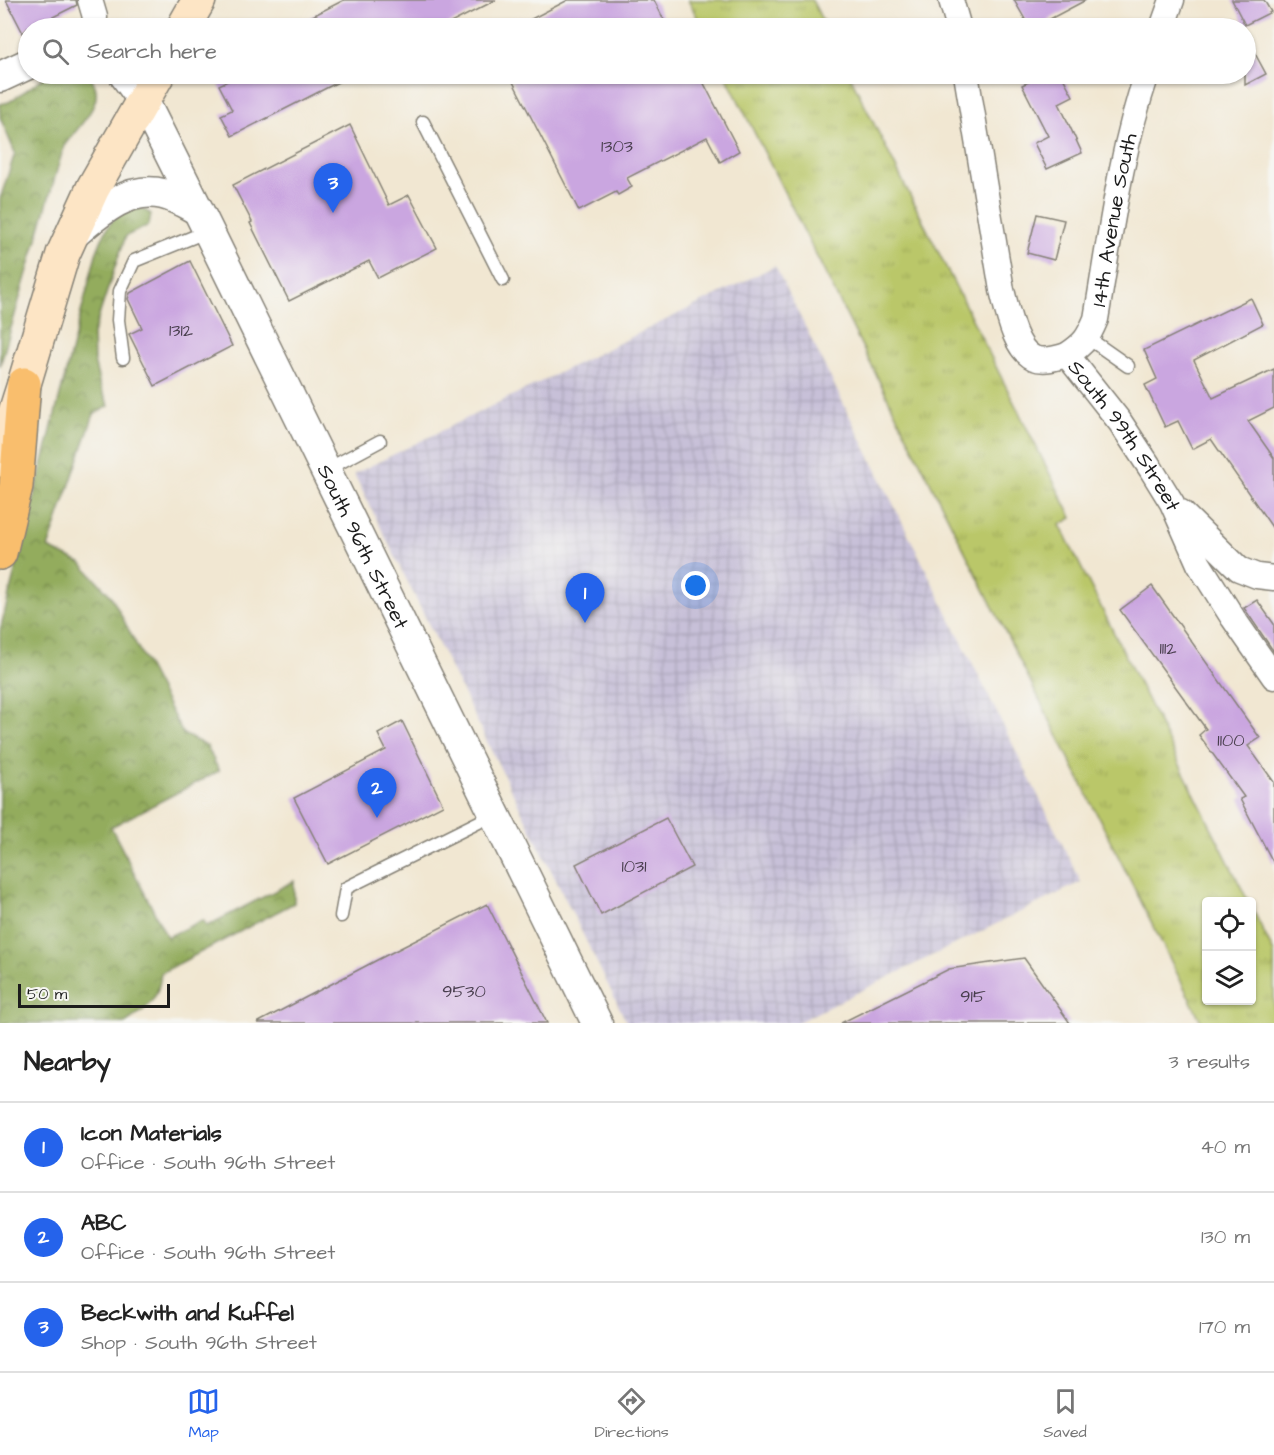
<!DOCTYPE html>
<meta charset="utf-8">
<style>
:root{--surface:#fff;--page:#f2f2f2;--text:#222;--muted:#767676;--line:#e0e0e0;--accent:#2563eb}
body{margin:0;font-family:"Architects Daughter",sans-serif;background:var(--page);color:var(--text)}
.controls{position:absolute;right:18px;bottom:18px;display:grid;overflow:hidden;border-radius:6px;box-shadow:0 2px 4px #0004}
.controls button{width:54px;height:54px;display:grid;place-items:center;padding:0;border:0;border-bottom:2px solid var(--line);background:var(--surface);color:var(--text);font:30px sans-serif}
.scale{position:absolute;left:18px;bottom:15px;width:152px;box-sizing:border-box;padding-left:6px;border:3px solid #1c1c1c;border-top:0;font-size:16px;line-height:21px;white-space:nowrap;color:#1c1c1c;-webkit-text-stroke:4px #f6f6f2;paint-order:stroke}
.you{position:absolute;left:696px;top:586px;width:21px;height:21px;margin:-15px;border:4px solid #fff;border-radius:50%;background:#1a73e8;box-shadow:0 0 0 9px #1a73e833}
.badge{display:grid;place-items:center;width:39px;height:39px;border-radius:50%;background:var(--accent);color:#fff;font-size:20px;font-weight:700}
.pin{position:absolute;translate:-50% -50px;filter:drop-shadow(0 2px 3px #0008)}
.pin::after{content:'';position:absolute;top:32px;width:21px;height:18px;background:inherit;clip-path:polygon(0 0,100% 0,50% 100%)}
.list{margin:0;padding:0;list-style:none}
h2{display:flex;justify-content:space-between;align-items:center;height:78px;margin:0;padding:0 24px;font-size:26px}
h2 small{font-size:20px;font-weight:400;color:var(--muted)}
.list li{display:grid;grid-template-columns:39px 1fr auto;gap:18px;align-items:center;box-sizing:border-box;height:90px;padding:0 24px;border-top:2px solid var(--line)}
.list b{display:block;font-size:22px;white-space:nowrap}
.list p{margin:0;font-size:20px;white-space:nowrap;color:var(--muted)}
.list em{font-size:20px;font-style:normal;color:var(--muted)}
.icon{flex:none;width:33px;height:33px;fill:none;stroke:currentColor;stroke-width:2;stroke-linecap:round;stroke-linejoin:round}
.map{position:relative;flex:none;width:1274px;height:1023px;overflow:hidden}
.search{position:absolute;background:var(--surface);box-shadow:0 2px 4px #0004;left:18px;right:18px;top:18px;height:66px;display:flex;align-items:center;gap:15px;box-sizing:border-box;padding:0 21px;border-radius:33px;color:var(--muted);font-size:22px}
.sheet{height:348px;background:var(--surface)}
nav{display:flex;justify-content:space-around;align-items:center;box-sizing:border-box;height:84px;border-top:2px solid var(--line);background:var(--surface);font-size:16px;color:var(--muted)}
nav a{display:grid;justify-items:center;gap:3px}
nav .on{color:var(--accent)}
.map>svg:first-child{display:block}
.industrial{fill:url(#industrial-grid)}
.grass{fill:url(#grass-tufts);stroke:#6b7242;stroke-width:1.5}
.forest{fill:url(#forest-crowns);stroke:#58643c;stroke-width:1.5}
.building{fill:#caa6e0}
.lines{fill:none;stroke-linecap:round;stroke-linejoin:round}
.service-casing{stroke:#868277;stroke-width:15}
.minor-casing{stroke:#868277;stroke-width:27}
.tertiary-casing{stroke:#868277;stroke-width:33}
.secondary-casing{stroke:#868277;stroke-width:36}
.motorway-casing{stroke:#868277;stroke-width:36}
.service{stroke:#fff;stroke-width:12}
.minor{stroke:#fff;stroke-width:24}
.tertiary{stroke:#fff;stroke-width:30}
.secondary{stroke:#fde5c5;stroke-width:33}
.motorway{stroke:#f9be6d;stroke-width:33}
.labels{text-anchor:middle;stroke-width:5;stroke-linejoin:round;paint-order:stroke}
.number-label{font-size:18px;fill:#483e4d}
.street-label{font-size:21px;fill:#1c1c1c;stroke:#f6f6f2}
</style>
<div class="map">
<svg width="1274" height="1023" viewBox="0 0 1274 1023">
<defs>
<pattern id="industrial-grid" width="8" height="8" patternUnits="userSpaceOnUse" patternTransform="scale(1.5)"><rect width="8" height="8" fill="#c7c0d8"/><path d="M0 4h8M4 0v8" fill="none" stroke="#aaa4b9"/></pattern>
<pattern id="grass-tufts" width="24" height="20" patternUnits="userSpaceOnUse" patternTransform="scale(1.5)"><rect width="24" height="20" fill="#bac769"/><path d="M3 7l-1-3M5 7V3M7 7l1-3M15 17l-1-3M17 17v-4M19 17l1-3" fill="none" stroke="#9faa5a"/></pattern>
<pattern id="forest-crowns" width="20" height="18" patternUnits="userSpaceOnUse" patternTransform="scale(1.5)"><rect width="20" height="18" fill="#93ac5d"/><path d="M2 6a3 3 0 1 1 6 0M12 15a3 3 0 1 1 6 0" fill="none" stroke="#778b4c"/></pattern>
</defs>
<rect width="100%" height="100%" fill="#f6f6f2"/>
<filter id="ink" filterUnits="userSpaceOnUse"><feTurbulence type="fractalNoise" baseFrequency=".0167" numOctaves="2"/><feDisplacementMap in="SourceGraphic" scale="12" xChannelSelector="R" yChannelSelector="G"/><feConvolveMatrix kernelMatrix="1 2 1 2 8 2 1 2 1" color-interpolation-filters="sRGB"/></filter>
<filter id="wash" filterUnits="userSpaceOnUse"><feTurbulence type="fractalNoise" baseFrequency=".008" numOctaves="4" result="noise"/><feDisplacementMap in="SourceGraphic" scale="24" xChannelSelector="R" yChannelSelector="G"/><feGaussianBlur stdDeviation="1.35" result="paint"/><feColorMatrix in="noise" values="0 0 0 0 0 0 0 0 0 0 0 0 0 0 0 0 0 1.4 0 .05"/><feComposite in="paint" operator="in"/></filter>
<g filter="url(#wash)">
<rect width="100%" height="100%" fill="#f1e7d2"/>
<!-- industrial -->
<polygon class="industrial" points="775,266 1081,882 796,1023 627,1023 354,474"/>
<!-- grass -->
<g class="grass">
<polygon points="688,0 812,0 826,28 703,28"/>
<polygon points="725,74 849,74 1072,518 1060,525 1248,901 1206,902 1206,1000 1252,1000 1252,908 1274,953 1274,1023 1202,1023"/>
</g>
<!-- forest -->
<g class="forest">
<path d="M49 74H87C113 98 78 126 64 146L0 366V199L15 153 0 117V104L9 102Z"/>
<path d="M141 208 151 214 149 225 126 236 117 261 93 334 94 361 100 386 109 406 94 414 48 548 81 563 111 596 183 734 207 746 219 771 111 827 167 937 203 920 207 926 294 881V903L161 973C159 1000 147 1009 125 1023H0V630L96 254C102 239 109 216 126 210 131 208 137 208 141 208Z"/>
</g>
<g id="blocks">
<!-- building -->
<g class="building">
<polygon points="6,0 76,0 77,5 31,28 28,28 23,33"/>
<polygon points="344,0 496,0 441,28 289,28"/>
<polygon points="568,0 654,0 668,28 514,28"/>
<polygon points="1014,0 1086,0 1033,28 1030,28"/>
<polygon points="1232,0 1264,0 1271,12 1245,25"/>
<polygon points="1245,35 1266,74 1245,85"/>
<polygon points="242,74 354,74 232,136 221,115 232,110 219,85"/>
<polygon points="509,74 699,74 739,151 720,162 707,137 627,178 632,187 618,195 616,192 579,211"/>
<polygon points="1045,74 1061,74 1073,96 1059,103 1082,153 1047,169 1034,143 1048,136 1022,85"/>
<polygon points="350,125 389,205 409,195 437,248 378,278 369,261 289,301 250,223 252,222 233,185"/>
<polygon points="1037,214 1064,220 1054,260 1027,253"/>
<polygon points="190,261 232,346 155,386 129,334 142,328 128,299 130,293"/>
<polygon points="1251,298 1263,324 1194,360 1213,398 1274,369 1274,408 1248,421 1274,458 1274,530 1211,439 1192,449 1178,421 1165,427 1145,385 1157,379 1144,350"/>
<polygon points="1152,586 1260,738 1248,746 1274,782 1274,864 1240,799 1244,797 1199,735 1206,729 1120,610"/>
<polygon points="1257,600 1274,624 1274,652 1244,608"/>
<polygon points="402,721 443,805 328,864 294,798 386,750 378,734"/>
<polygon points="666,818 692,867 601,915 576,864"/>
<polygon points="487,904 547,1023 257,1023 381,958"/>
<polygon points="1024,958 1070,1023 841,1023 949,969"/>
</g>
</g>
</g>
<g filter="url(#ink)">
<use href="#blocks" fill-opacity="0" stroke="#868277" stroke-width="1.5"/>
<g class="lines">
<defs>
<g id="service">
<polyline points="423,122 503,280"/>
<polyline points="1088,338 1128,366"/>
<polyline points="123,358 118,320 120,291 134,261 208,231"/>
<polyline points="326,470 380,441"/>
<polyline points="341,916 346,888 493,815"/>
</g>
<g id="minor">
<polyline points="90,0 95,17 93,28"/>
<polyline points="951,0 959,28"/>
<polyline points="1162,28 1172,0"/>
<path id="s1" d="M966 74 1002 290C1007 309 1014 349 1034 358 1044 362 1057 358 1067 355L1120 422 1151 469 1172 503 1199 564 1233 618 1274 677"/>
<path id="s2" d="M1067 355C1085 343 1088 338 1096 319 1110 237 1120 153 1147 74"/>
<polyline points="1181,512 1239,569 1257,576 1274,578"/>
</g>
<g id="tertiary">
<path id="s3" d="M124 74 143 100 198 210 597 1023"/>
<polyline points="0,77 28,64"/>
<path d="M71 236C96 215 127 185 163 194 176 197 187 204 198 210"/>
</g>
<g id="secondary">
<polyline points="183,28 199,0"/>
<polyline points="0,460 24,384 63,254 93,188 158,74"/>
</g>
<polyline id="motorway" points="0,553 16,486 24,384"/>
</defs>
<!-- service casing -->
<use href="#service" class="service-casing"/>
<!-- minor casing -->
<use href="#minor" class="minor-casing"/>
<!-- tertiary casing -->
<use href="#tertiary" class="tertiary-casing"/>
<!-- secondary casing -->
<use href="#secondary" class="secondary-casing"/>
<!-- motorway casing -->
<use href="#motorway" class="motorway-casing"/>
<!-- service -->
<use href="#service" class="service"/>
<!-- minor -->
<use href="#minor" class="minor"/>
<!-- tertiary -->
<use href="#tertiary" class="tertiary"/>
<!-- secondary -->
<use href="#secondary" class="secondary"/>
<!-- motorway -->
<use href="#motorway" class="motorway"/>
</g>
</g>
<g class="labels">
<!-- number labels -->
<g class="number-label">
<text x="617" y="152">1303</text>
<text x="181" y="336">1312</text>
<text x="1168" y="654">1112</text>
<text x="1231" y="746">1100</text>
<text x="634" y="872">1031</text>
<text x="464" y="997">9530</text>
<text x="973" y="1002">915</text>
</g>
<!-- street labels -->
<g class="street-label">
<text dy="7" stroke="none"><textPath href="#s2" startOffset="148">14th Avenue South</textPath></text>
<text dy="7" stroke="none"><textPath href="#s1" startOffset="429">South 99th Street</textPath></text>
<text dy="7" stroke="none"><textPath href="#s3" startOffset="530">South 96th Street</textPath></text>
</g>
</g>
</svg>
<div class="controls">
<button><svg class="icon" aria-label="locate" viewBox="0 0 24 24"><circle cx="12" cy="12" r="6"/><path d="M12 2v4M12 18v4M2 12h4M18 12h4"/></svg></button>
<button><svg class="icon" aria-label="layers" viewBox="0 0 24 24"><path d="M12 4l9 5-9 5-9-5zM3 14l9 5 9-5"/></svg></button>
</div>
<div class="scale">50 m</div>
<div class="you"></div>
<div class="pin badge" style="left:585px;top:623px">1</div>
<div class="pin badge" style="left:377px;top:818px">2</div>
<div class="pin badge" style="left:333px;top:213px">3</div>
<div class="search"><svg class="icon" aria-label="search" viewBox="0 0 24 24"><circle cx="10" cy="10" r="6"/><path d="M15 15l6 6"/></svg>Search here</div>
</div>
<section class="sheet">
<h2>Nearby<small>3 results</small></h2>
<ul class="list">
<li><span class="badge">1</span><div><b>Icon Materials</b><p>Office · South 96th Street</p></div><em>40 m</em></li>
<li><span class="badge">2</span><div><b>ABC</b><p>Office · South 96th Street</p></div><em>130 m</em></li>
<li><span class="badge">3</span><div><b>Beckwith and Kuffel</b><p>Shop · South 96th Street</p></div><em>170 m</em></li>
</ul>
</section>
<nav>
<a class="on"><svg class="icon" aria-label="map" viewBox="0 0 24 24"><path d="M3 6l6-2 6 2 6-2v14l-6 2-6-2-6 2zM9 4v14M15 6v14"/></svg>Map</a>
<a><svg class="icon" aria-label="directions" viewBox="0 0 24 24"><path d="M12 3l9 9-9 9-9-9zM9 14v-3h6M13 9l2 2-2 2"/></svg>Directions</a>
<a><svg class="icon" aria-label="saved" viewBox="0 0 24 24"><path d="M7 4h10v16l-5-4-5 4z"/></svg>Saved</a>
</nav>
